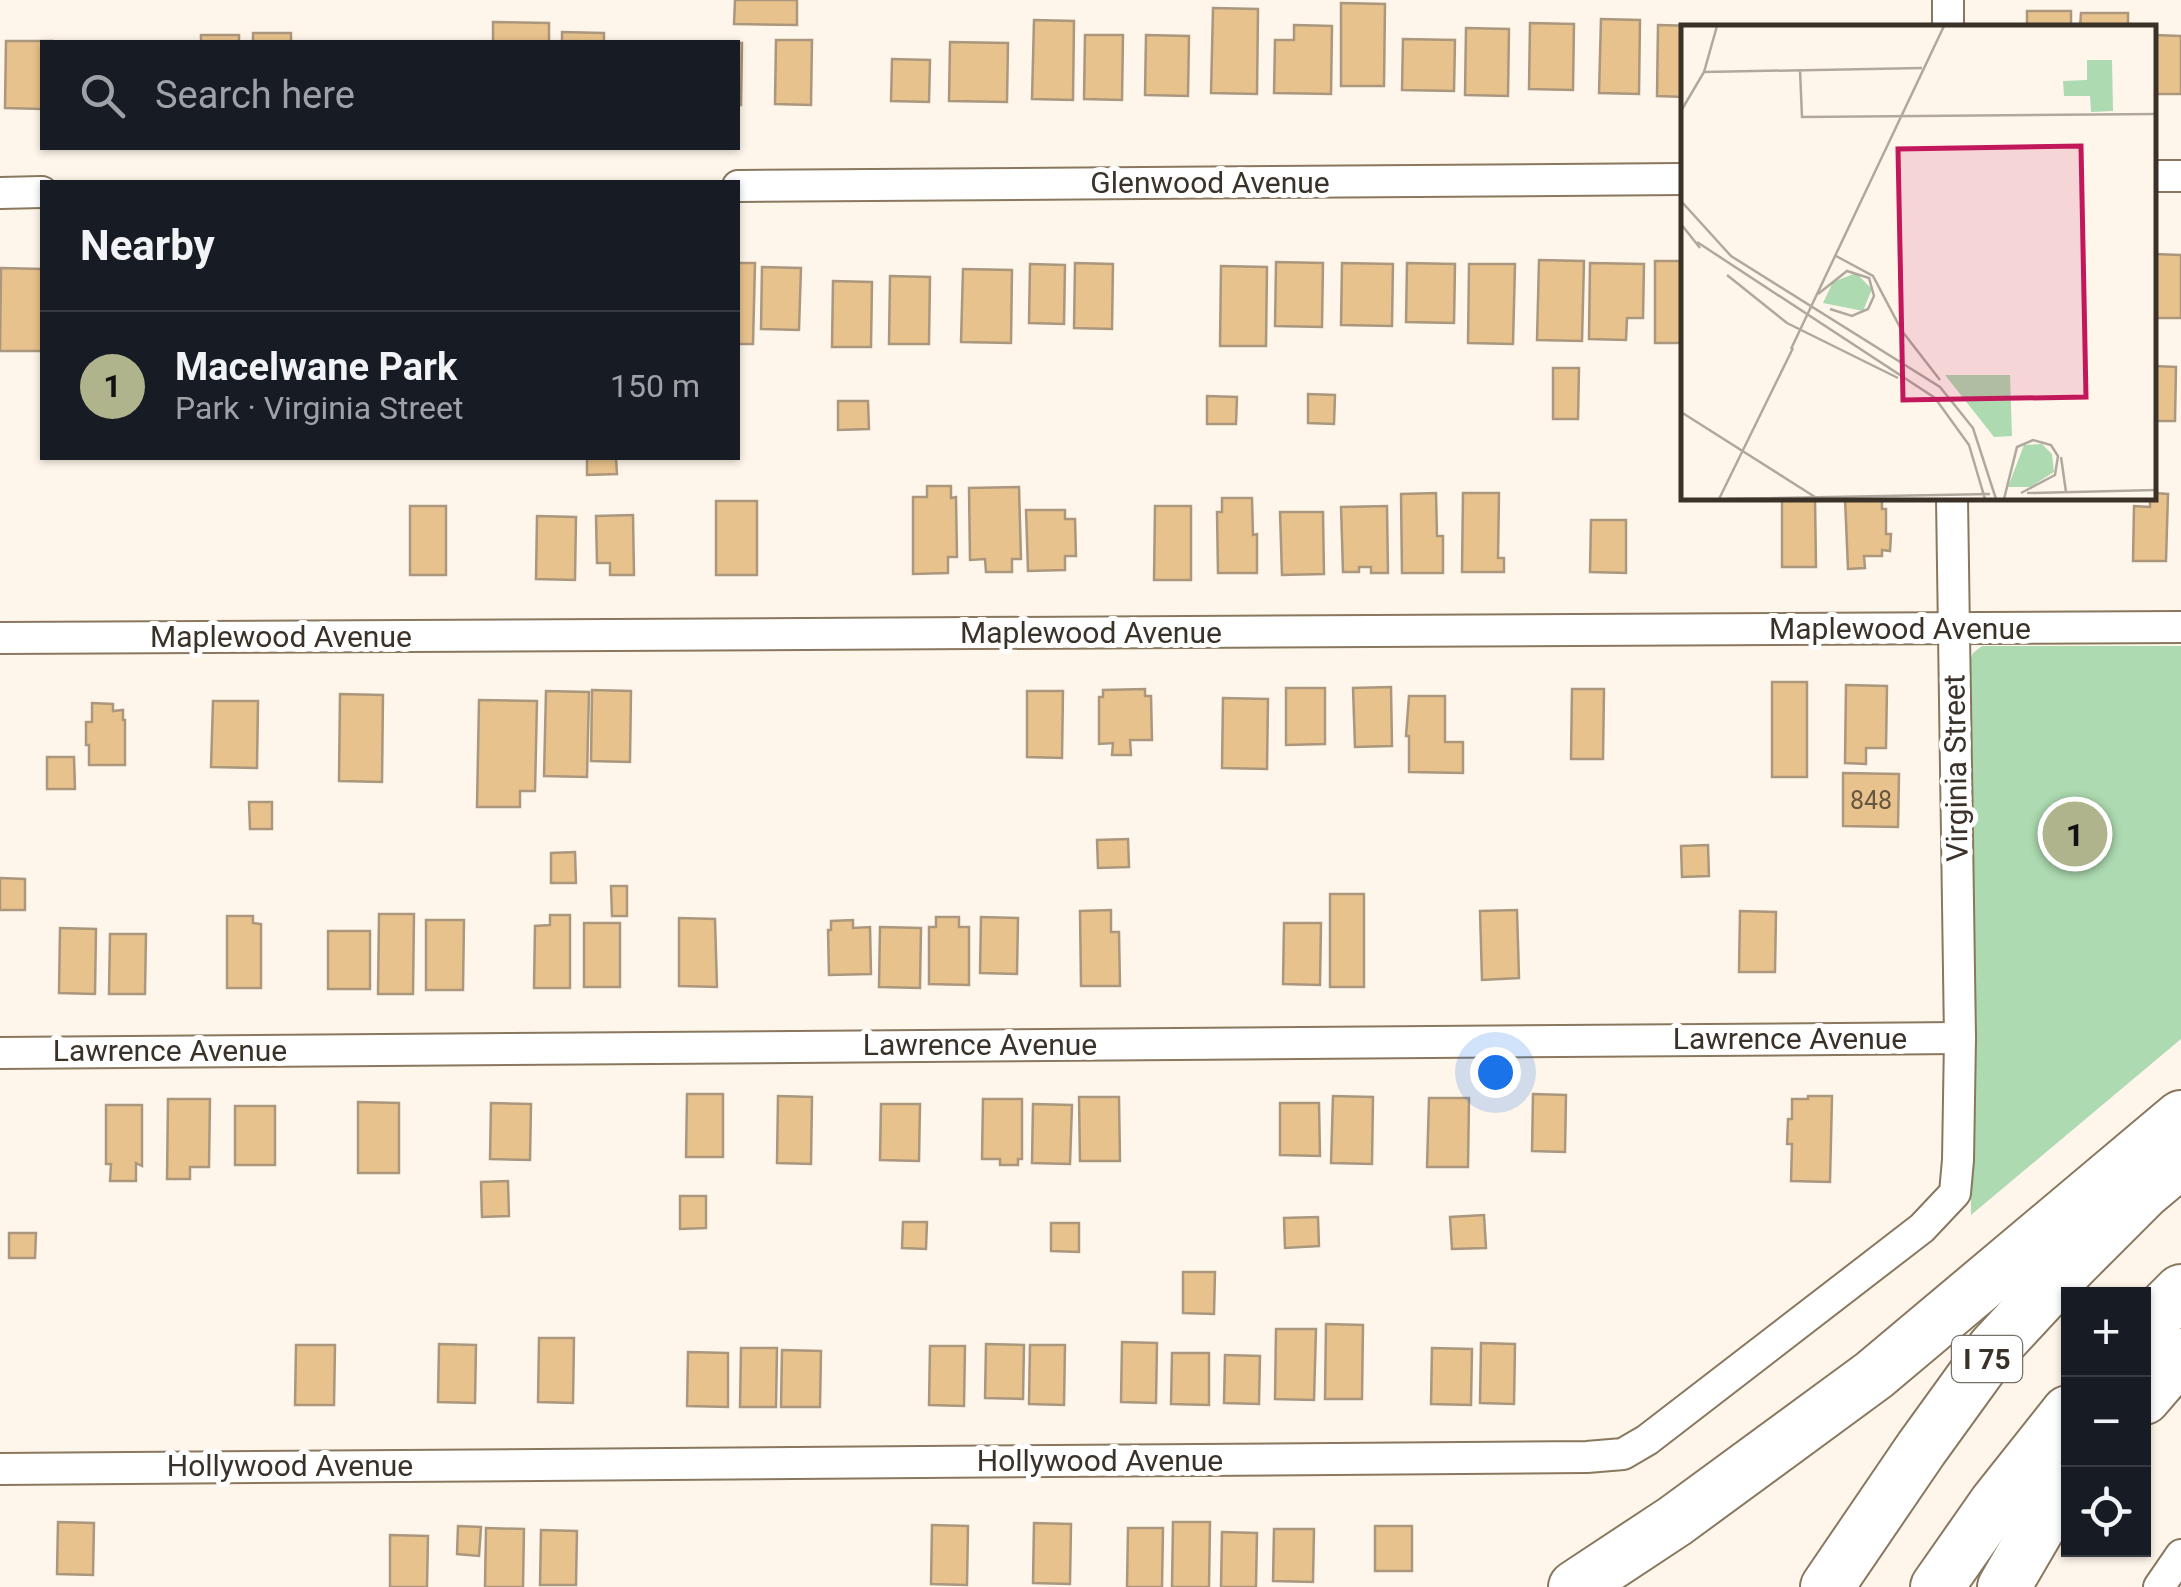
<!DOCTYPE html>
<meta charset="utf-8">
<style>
:root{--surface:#171b24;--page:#242831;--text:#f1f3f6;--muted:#9ea1a6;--line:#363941;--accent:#afb48c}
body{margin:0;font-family:Roboto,sans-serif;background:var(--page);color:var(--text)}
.controls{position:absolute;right:30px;bottom:30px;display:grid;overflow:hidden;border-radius:0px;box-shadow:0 2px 8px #0004}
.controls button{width:90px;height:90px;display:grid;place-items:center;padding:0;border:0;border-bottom:2px solid var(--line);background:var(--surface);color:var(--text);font:50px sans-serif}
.you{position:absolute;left:1495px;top:1072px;width:35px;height:35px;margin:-25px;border:8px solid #fff;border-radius:50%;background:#1a73e8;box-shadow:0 0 0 15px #1a73e833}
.badge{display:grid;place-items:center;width:65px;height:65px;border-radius:50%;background:var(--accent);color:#111;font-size:32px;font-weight:700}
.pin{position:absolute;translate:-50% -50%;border:5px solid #fff;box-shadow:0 2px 10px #0006}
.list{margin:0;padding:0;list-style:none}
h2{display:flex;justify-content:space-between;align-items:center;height:130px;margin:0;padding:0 40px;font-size:42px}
h2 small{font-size:32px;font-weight:400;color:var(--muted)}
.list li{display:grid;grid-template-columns:65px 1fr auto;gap:30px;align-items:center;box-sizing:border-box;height:150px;padding:0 40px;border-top:2px solid var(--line)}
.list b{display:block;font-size:38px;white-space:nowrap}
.list p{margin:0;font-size:32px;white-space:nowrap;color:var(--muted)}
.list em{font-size:32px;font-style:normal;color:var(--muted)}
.icon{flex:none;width:55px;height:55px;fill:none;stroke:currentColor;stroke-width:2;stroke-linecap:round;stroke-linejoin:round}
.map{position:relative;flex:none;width:2181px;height:1587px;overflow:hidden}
.search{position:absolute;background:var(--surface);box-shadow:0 2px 8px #0004;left:40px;top:40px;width:700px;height:110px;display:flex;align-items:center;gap:25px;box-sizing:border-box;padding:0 35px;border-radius:0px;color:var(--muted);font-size:38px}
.panel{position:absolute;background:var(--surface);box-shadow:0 2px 8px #0004;left:40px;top:180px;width:700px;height:280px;border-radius:0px}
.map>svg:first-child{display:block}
.green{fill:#addab0}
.building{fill:#e8c28c;stroke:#aa977d;stroke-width:2.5}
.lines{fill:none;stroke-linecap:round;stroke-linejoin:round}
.minor-casing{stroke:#89775e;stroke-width:34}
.motorway-casing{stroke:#89775e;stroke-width:56}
.minor{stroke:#fff;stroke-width:30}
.motorway{stroke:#fff;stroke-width:52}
.labels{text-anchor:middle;stroke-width:10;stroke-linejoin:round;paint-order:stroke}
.number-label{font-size:25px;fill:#665641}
.shield{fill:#fff;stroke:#757068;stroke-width:2.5}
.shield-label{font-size:28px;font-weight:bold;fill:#3a3228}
.street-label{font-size:30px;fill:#3a3228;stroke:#fff}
.inset-road{fill:none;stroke:#b0a89d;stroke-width:2.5}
.view{fill:#c2185b;fill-opacity:0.15;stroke:#c2185b;stroke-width:5}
.inset-edge{fill:none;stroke:#3a3228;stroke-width:5}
</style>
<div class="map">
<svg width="2181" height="1587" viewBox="0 0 2181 1587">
<rect width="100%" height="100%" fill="#fff6eb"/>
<!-- green -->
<polygon class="green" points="1982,646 2181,646 2181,1039 1971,1215 1967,668 1973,653"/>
<!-- building -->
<g class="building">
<polygon points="735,0 797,0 797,25 734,24"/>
<polygon points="1341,3 1385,4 1384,86 1341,86"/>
<polygon points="1213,8 1258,9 1257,94 1211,93"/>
<polygon points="2027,11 2071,11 2071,28 2010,28 2010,25 2027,25"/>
<polygon points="2081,13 2128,13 2128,28 2080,28"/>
<polygon points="1601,19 1640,20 1639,94 1599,93"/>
<polygon points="1034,20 1074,21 1073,100 1032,99"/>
<polygon points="493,22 549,23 549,42 493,42"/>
<polygon points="1530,23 1574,24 1573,90 1529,89"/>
<polygon points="1294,25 1332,26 1331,94 1274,93 1275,40 1294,40"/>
<polygon points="1658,25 1698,26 1684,28 1684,97 1657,96"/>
<polygon points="1466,28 1509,29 1508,96 1465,95"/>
<polygon points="562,32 604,33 604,42 562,42"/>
<rect x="253" y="33" width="38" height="9"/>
<rect x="201" y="35" width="38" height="7"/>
<polygon points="1085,35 1123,35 1122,100 1084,99"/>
<polygon points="1146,35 1189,36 1188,96 1145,95"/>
<polygon points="2154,35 2181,36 2181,94 2154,94"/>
<polygon points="1403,39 1455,40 1454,91 1402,90"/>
<polygon points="776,40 812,40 811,105 775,104"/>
<polygon points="6,41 54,41 42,42 42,109 5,108"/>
<polygon points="950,42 1008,43 1007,102 949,101"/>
<polygon points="738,43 742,43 741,105 738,105"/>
<polygon points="892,59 930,60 929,102 891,101"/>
<polygon points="2154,254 2181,255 2181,318 2154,318"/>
<polygon points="1539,260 1584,261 1582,341 1537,340"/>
<rect x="1655" y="261" width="29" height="82"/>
<polygon points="1276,262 1323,263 1322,327 1275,326"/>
<polygon points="738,263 755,263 753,344 738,344"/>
<polygon points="1075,263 1113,264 1112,329 1074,328"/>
<polygon points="1342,263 1393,264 1392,326 1341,325"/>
<polygon points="1407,263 1455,264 1454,323 1406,322"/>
<polygon points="1590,263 1644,264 1643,318 1627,318 1626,340 1589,339"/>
<polygon points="1030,264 1065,265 1064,324 1029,323"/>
<polygon points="1469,264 1515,264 1513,344 1468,343"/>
<polygon points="1221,266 1267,267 1266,346 1220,346"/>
<polygon points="762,267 801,268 799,330 761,329"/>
<polygon points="1,268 42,269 42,351 0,351"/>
<polygon points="963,269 1012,270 1011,343 961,342"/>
<polygon points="890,276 930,277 929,344 889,344"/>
<polygon points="833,281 872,282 871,347 832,347"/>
<polygon points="2154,366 2176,367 2175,421 2154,421"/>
<polygon points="1553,368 1579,368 1578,419 1553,419"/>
<polygon points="1308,394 1335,395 1334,424 1308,423"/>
<polygon points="1207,396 1237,397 1236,424 1207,424"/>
<polygon points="838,401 868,401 869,429 838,430"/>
<polygon points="587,458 616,458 617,474 587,475"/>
<polygon points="927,486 951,486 951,498 956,497 957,557 948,557 948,573 913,574 913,497 927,497"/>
<polygon points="1019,487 1021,559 1012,559 1012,572 986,572 985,559 970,560 969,488"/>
<polygon points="1436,493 1437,536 1443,536 1443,573 1402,573 1401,494"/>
<polygon points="1463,493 1499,493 1498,558 1504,558 1504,572 1462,572"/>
<polygon points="2154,493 2168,494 2166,561 2133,561 2134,506 2150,507 2150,498 2154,498"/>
<polygon points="1222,498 1252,498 1253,535 1257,534 1257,573 1218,573 1217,512 1222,512"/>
<polygon points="1782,498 1815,498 1816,567 1782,567"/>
<polygon points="1845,498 1882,498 1882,509 1886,509 1886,534 1891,534 1890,551 1882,550 1882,556 1864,556 1865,568 1848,569"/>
<rect x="716" y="501" width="41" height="74"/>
<rect x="410" y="506" width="36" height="69"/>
<polygon points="1155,506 1191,506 1191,580 1154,580"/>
<polygon points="1387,506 1388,573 1371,573 1371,567 1359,567 1359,572 1343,572 1341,507"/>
<polygon points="1026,510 1065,510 1065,519 1075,519 1076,556 1065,556 1065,570 1028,571"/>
<polygon points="1280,512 1323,512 1324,574 1282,575"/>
<polygon points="633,515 634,575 610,575 610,563 597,563 596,516"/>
<polygon points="537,516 576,517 575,580 536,579"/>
<polygon points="1591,520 1626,520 1626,573 1590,572"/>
<rect x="1772" y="682" width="35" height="95"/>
<polygon points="1846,685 1887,686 1886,748 1866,748 1866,764 1845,763"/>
<polygon points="1391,687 1392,746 1355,747 1353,688"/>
<polygon points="1286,688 1325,688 1325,744 1286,745"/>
<polygon points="1145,689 1145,696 1151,696 1152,740 1130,740 1131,755 1112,755 1113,743 1099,744 1099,697 1103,697 1103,690"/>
<polygon points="1572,689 1604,689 1603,759 1571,759"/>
<polygon points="592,690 631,691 630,762 591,761"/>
<polygon points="546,691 589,692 587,777 544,776"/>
<polygon points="1027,691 1063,691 1062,758 1027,757"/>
<polygon points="340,694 383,695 382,782 339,781"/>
<polygon points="1409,696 1445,696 1445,742 1463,742 1463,773 1409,772 1409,736 1406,736"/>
<polygon points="1223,698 1268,699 1267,769 1222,768"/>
<polygon points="479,700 537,701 535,791 520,791 520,807 477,807"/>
<polygon points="213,701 258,701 257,768 211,767"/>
<polygon points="92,703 113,704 113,711 123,710 123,720 125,720 125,765 89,765 89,745 86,745 86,722 92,722"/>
<polygon points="47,757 74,757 75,789 47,789"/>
<polygon points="1843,773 1899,774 1898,827 1843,826"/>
<polygon points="249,802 272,802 272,829 250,829"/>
<polygon points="1128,839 1129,867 1098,868 1097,840"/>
<polygon points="1708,845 1709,876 1682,877 1681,846"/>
<polygon points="575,852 576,883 551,883 551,853"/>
<polygon points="0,878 25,879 25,910 0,910"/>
<polygon points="611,886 627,886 627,916 612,916"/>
<rect x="1330" y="894" width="34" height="93"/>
<polygon points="1111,910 1111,932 1119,932 1120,986 1081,986 1080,911"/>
<polygon points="1517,910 1519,978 1482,980 1480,911"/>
<polygon points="1740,911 1776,912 1775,972 1739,972"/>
<polygon points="379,914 414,914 413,994 378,994"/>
<polygon points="550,915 570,915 570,988 534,988 535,926 550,925"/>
<polygon points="227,916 253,916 253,923 261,924 261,988 227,988"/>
<polygon points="936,917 959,917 959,927 969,927 969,985 929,984 929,927 936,927"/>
<polygon points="981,917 1018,918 1017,974 980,973"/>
<polygon points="679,918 715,919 717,987 679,986"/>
<polygon points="426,920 464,920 463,990 426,990"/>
<polygon points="853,920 853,928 870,927 871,974 829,975 828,930 831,930 831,921"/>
<rect x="584" y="923" width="36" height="64"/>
<polygon points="1284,923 1321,923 1320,985 1283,984"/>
<polygon points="880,927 921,928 920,988 879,987"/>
<polygon points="60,928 96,929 95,994 59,993"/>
<rect x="328" y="931" width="42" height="58"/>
<polygon points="110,934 146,934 145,994 109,994"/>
<polygon points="687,1094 723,1094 723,1157 686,1157"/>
<polygon points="1533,1094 1566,1095 1565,1152 1532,1151"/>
<polygon points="778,1096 812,1097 811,1164 777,1163"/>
<polygon points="1333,1096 1373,1097 1372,1164 1331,1163"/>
<polygon points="1808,1096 1832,1096 1830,1182 1791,1181 1792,1144 1787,1144 1788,1119 1792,1119 1792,1099 1808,1099"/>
<polygon points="1079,1097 1119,1097 1120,1161 1080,1161"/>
<polygon points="1429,1098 1469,1098 1468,1167 1427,1167"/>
<polygon points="168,1099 210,1099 209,1167 190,1167 190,1179 167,1179"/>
<polygon points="983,1099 1022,1099 1022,1159 1018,1159 1018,1165 1000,1165 1000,1159 982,1159"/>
<polygon points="358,1102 399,1103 399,1173 358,1173"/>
<polygon points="491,1103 531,1104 530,1160 490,1159"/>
<polygon points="1280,1103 1319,1103 1320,1156 1280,1155"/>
<polygon points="881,1104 920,1104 919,1161 880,1160"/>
<polygon points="1033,1104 1072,1105 1070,1164 1032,1163"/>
<polygon points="106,1105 142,1105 142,1166 136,1163 136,1181 110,1181 111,1164 106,1164"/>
<rect x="235" y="1106" width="40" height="59"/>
<polygon points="508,1181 509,1216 482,1217 481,1182"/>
<polygon points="680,1196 706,1196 706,1228 680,1229"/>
<polygon points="1484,1215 1486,1248 1452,1249 1450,1217"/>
<polygon points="1318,1217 1319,1246 1285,1248 1284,1218"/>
<polygon points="903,1222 927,1222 926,1249 902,1248"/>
<polygon points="1051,1223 1079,1223 1079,1252 1051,1251"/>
<polygon points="9,1233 36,1233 35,1258 9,1258"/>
<polygon points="1183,1272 1215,1272 1214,1314 1183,1313"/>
<polygon points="1326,1324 1363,1325 1362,1399 1325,1399"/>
<polygon points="1276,1329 1316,1329 1314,1400 1275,1399"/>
<polygon points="539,1338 574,1338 573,1403 538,1402"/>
<polygon points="1122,1342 1157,1343 1156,1403 1121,1402"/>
<polygon points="1481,1343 1515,1344 1514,1404 1480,1403"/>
<polygon points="439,1344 476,1345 475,1403 438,1402"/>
<polygon points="986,1344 1024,1345 1023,1399 985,1398"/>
<polygon points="296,1345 335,1345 334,1405 295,1405"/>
<polygon points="1030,1345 1065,1345 1064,1405 1029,1404"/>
<polygon points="930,1346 965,1346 964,1406 929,1405"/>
<polygon points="741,1348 777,1348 776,1407 740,1407"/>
<polygon points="1432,1348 1472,1349 1471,1405 1431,1404"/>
<polygon points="782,1350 821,1351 820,1407 781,1407"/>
<polygon points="688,1352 728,1353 728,1407 687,1406"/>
<polygon points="1172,1353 1209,1353 1209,1405 1171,1404"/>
<polygon points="1225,1355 1260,1356 1259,1404 1224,1403"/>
<polygon points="58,1522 94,1523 93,1575 57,1574"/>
<polygon points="1173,1522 1210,1522 1209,1587 1172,1587"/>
<polygon points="1034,1523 1071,1524 1070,1584 1033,1583"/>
<polygon points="932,1525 968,1526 967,1585 931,1584"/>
<polygon points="458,1526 481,1527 479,1556 457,1554"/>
<rect x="1375" y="1526" width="37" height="45"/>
<polygon points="486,1528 524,1529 523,1587 485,1587"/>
<polygon points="1128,1528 1163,1528 1162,1587 1127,1587"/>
<polygon points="1274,1529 1314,1529 1313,1582 1273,1581"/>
<polygon points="541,1530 577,1531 576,1585 540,1585"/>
<polygon points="1222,1532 1257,1533 1256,1587 1221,1587"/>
<polygon points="390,1535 428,1536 427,1587 390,1587"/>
</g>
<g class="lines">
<defs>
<g id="minor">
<polyline points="1948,0 1948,28"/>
<polyline points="2154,176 2181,176"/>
<polyline points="738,186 1684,179"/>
<polyline points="0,193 42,192"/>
<polyline points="0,638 2181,627"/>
<polyline points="0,1053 1960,1038"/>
<polyline points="0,1469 1587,1457 1623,1454 1647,1440 1922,1228 1955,1193 1958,1160 1960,1038 1952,498"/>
<polyline points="2159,1587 2181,1555"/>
</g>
<g id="motorway">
<polyline points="2144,1328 2181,1291"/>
<polyline points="2144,1398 2181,1355"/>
<polyline points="1575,1587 1675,1521 1874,1375 2181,1117"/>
<polyline points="1827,1587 1921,1449 1994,1348 2071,1265 2144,1192 2180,1162"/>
<polyline points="1937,1587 1995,1504 2068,1412"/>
<polyline points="2004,1587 2046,1515 2068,1488"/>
</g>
</defs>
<!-- minor casing -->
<use href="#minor" class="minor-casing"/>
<!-- motorway casing -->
<use href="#motorway" class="motorway-casing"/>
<!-- minor -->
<use href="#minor" class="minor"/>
<!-- motorway -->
<use href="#motorway" class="motorway"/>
</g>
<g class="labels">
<!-- number labels -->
<g class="number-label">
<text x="1871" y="809">848</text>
</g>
<!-- shield labels -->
<rect class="shield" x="1952" y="1336" width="70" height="46" rx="8"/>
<g class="shield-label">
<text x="1987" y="1369">I 75</text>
</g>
<!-- street labels -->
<g class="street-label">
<text x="1210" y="193">Glenwood Avenue</text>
<text x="1900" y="639">Maplewood Avenue</text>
<text x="1091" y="643">Maplewood Avenue</text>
<text x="281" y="647">Maplewood Avenue</text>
<text transform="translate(1956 768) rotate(-91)" y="10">Virginia Street</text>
<text x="1790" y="1049">Lawrence Avenue</text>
<text x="980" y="1055">Lawrence Avenue</text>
<text x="170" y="1061">Lawrence Avenue</text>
<text x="1100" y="1471">Hollywood Avenue</text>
<text x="290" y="1476">Hollywood Avenue</text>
</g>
</g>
<!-- overview -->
<g transform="translate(1681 25)">
<rect width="475" height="475" fill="#fff6eb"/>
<path d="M406 35H431L432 86 410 87 409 71H383L382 56 406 55ZM175 248 191 264 182 286 142 278 152 257ZM264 350H329L331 411 313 412ZM361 419 371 429 373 447 349 462H327L343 420Z" fill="#addab0"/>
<path class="inset-road" d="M119 45 121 92 475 89M23 47 241 43M0 86 23 47 36 1M0 176 50 231 259 362 292 403 315 474M0 199 19 223M16 217 254 373 288 420 304 474M155 231 192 251 221 306 259 355M46 250 106 298 217 353M137 269 166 246 188 253 193 271 187 284 171 291 149 284M110 324 263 1M0 387 134 472M380 432 385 467M346 468 475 465M38 474 112 323M46 474 309 469M323 474 336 422 352 415 370 420 377 431 374 450 340 468"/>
<path class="view" d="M400 121 405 372 222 375 217 124Z"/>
<rect width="475" height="475" class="inset-edge"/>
</g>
</svg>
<div class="controls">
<button>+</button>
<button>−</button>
<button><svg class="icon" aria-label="locate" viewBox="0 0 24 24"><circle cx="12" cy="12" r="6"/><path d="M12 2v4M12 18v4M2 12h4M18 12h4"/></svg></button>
</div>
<div class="you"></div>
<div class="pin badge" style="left:2075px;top:834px">1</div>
<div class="search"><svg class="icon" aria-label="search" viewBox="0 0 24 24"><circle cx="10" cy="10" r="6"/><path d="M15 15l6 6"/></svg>Search here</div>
<section class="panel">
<h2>Nearby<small></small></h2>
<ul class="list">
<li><span class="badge">1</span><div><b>Macelwane Park</b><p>Park · Virginia Street</p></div><em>150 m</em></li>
</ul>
</section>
</div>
